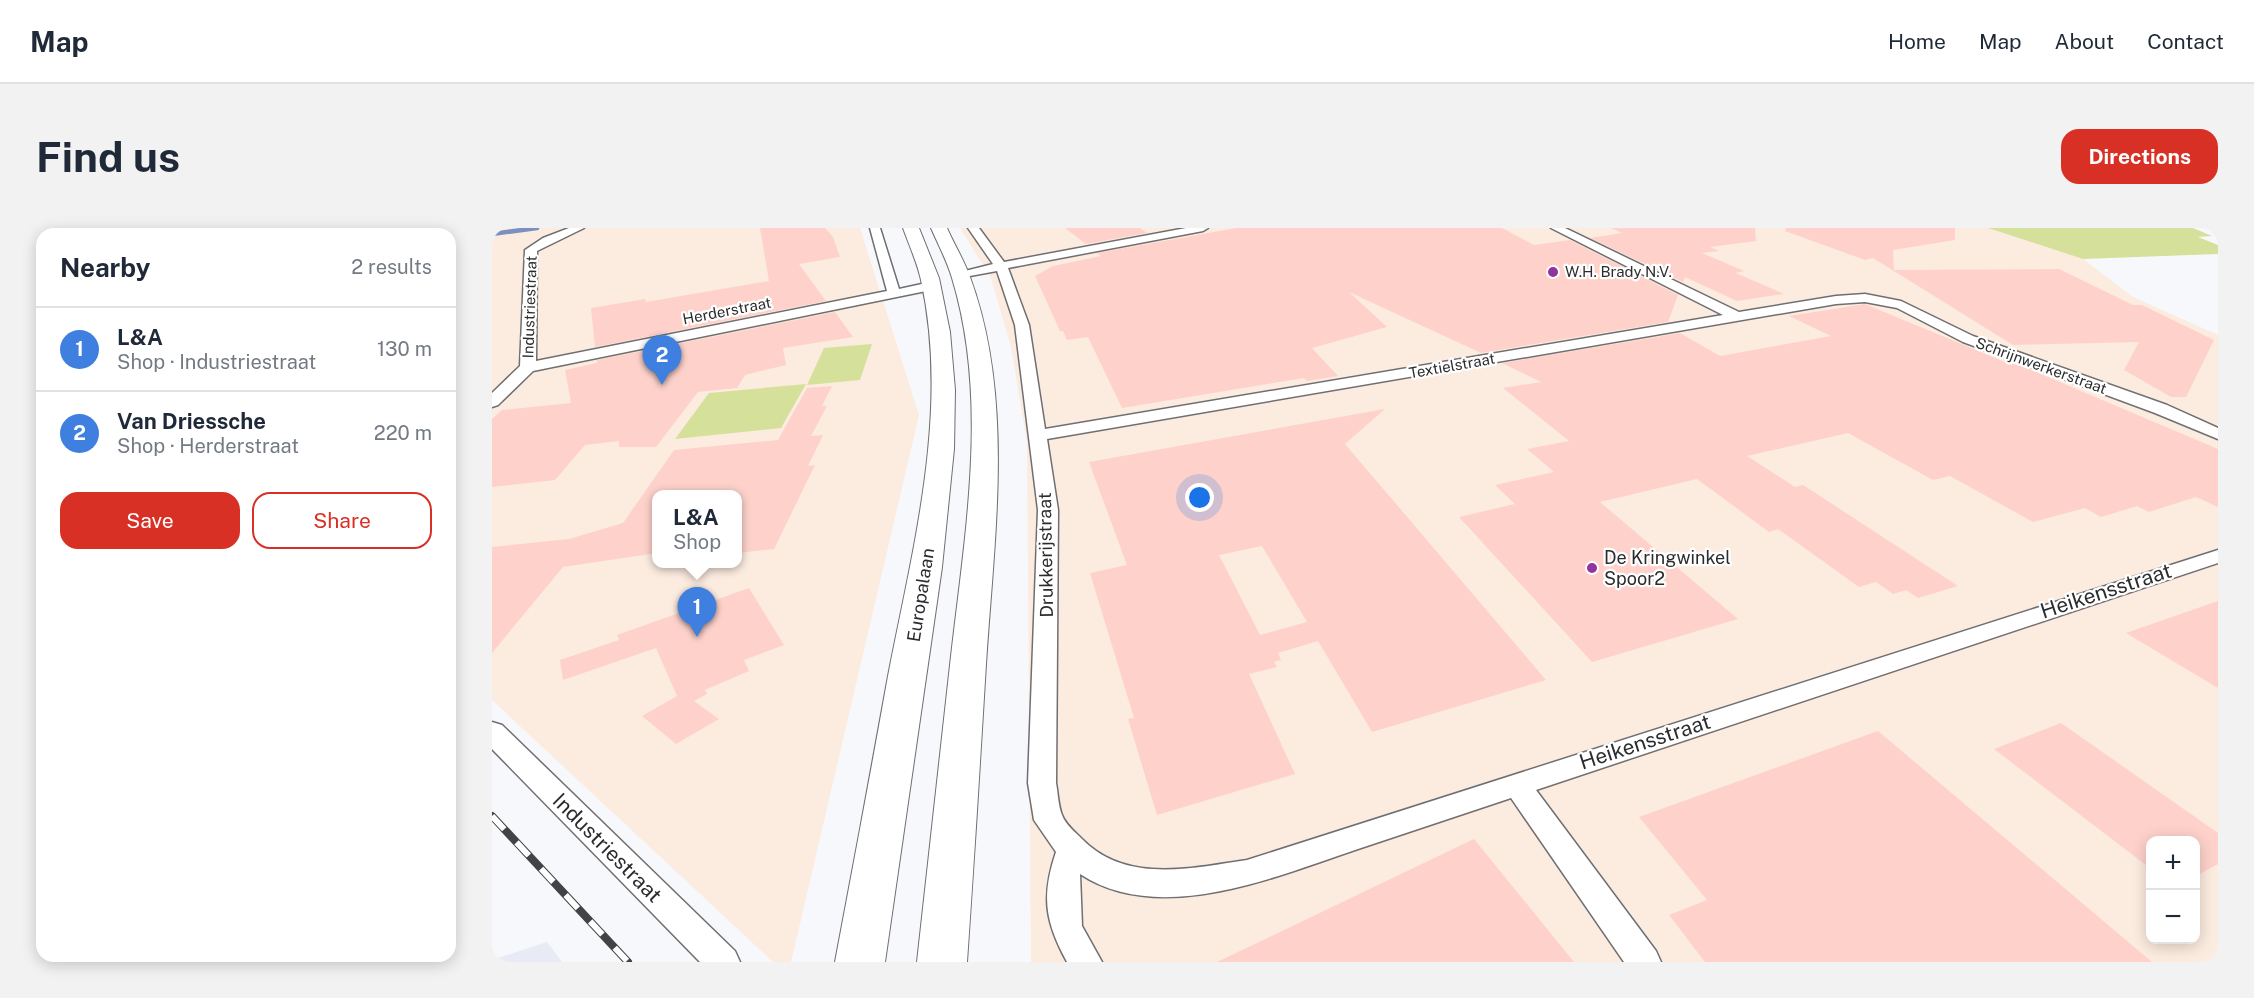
<!DOCTYPE html>
<meta charset="utf-8">
<style>
:root{--surface:#fff;--page:#f2f2f3;--text:#1f2937;--muted:#747a83;--line:#e0e1e3;--accent:#d93025}
body{margin:0;font-family:"Public Sans",sans-serif;background:var(--page);color:var(--text)}
.controls{position:absolute;right:18px;bottom:18px;display:grid;overflow:hidden;border-radius:12px;box-shadow:0 3px 15px #0003}
.controls button{width:54px;height:54px;display:grid;place-items:center;padding:0;border:0;border-bottom:2px solid var(--line);background:var(--surface);color:var(--text);font:30px sans-serif}
.you{position:absolute;left:708px;top:270px;width:21px;height:21px;margin:-15px;border:4px solid #fff;border-radius:50%;background:#1a73e8;box-shadow:0 0 0 9px #1a73e833}
.badge{display:grid;place-items:center;width:39px;height:39px;border-radius:50%;background:var(--accent);color:#fff;font-size:20px;font-weight:700}
.pin{position:absolute;translate:-50% -50px;filter:drop-shadow(0 2px 3px #0008)}
.pin::after{content:'';position:absolute;top:32px;width:21px;height:18px;background:inherit;clip-path:polygon(0 0,100% 0,50% 100%)}
.popup{position:absolute;left:160px;top:262px;width:90px;height:78px;box-sizing:border-box;display:grid;place-content:center;border-radius:12px;background:var(--surface);filter:drop-shadow(0 2px 4px #0005);font-size:20px;white-space:nowrap;color:var(--muted)}
.popup b{font-size:22px;color:var(--text)}
.popup::after{content:'';position:absolute;left:50%;top:100%;margin-left:-12px;border:12px solid transparent;border-top-color:var(--surface)}
.list{margin:0;padding:0;list-style:none}
h2{display:flex;justify-content:space-between;align-items:center;height:78px;margin:0;padding:0 24px;font-size:26px}
h2 small{font-size:20px;font-weight:400;color:var(--muted)}
.list li{display:grid;grid-template-columns:39px 1fr auto;gap:18px;align-items:center;box-sizing:border-box;height:84px;padding:0 24px;border-top:2px solid var(--line)}
.list b{display:block;font-size:22px;white-space:nowrap}
.list p{margin:0;font-size:20px;white-space:nowrap;color:var(--muted)}
.list em{font-size:20px;font-style:normal;color:var(--muted)}
.actions{display:flex;gap:12px;padding:18px 24px}
.actions a{flex:1;padding:14px 0;border:2px solid var(--accent);border-radius:18px;text-align:center;font-size:21px;color:var(--accent)}
.actions .main{background:var(--accent);color:#fff}
.map{position:relative;flex:none;width:1726px;height:734px;overflow:hidden;border-radius:18px}
header{display:flex;align-items:center;gap:36px;box-sizing:border-box;height:84px;padding:0 30px;background:var(--surface);border-bottom:2px solid var(--line)}
header strong{font-size:28px}
nav{display:flex;gap:33px;margin-inline-start:auto;font-size:21px}
.intro{display:flex;align-items:center;justify-content:space-between;box-sizing:border-box;height:144px;padding:0 36px}
h1{margin:0;font-size:42px}
.button{padding:15px 27px;border-radius:18px;background:var(--accent);color:#fff;font-size:21px;font-weight:700}
main{display:flex;gap:36px;padding:0 36px}
aside{flex:1;background:var(--surface);border-radius:18px;box-shadow:0 3px 15px #0003}
.map>svg:first-child{display:block}
.built{fill:#e8ebf6}
.industrial{fill:#fcebdf;fill-rule:evenodd}
.green{fill:#d5e19b}
.lines{fill:none;stroke-linecap:round;stroke-linejoin:round}
.stream{stroke:#7a91c0;stroke-width:4.5}
.building{fill:#fed2cb;fill-rule:evenodd}
.minor-casing{stroke:#6f6f72;stroke-width:3}
.trunk-casing{stroke:#6f6f72;stroke-width:2}
.minor{fill:#fff;fill-rule:evenodd}
.trunk{fill:#fff;fill-rule:evenodd}
.rail-casing{stroke:#424345;stroke-width:8}
.rail{stroke:#fff;stroke-width:6;stroke-dasharray:18;stroke-linecap:butt}
.poi-dot{fill:#91349d;stroke:#fff;stroke-width:2}
.labels{text-anchor:middle;stroke-width:4.5;stroke-linejoin:round;paint-order:stroke}
.far-poi-label{font-size:15px;fill:#2b2c2d;stroke:#fff;text-anchor:start}
.far-street-label{font-size:15px;fill:#2b2c2d;stroke:#fff}
.street-label{font-size:18px;fill:#2b2c2d;stroke:#fff}
.poi-label{font-size:18px;fill:#2b2c2d;stroke:#fff;text-anchor:start}
.near-street-label{font-size:21px;fill:#2b2c2d;stroke:#fff}
</style>
<header>
<strong>Map</strong>
<nav><a>Home</a><a>Map</a><a>About</a><a>Contact</a></nav>
</header>
<div class="intro"><h1>Find us</h1><a class="button">Directions</a></div>
<main>
<aside>
<h2>Nearby<small>2 results</small></h2>
<ul class="list">
<li><span class="badge" style="background:#3f7fe0">1</span><div><b>L&amp;A</b><p>Shop · Industriestraat</p></div><em>130 m</em></li>
<li><span class="badge" style="background:#3f7fe0">2</span><div><b>Van Driessche</b><p>Shop · Herderstraat</p></div><em>220 m</em></li>
</ul>
<div class="actions"><a class="main">Save</a><a>Share</a></div>
</aside>
<div class="map">
<svg width="1726" height="734" viewBox="0 0 1726 734">
<rect width="100%" height="100%" fill="#f7f8fc"/>
<!-- built -->
<polygon class="built" points="55,714 70,734 0,734 0,732"/>
<!-- industrial -->
<g class="industrial">
<path d="M0 0H368L427 187 299 734H281L0 472ZM164 266H246V336H164Z"/>
<path d="M468 0H1496L1591 31 1641 69 1726 107V734H539L535 215 519 119 499 50ZM1658 612H1704V712H1658Z"/>
</g>
<!-- green -->
<g class="green">
<polygon points="1496,0 1701,0 1720,8 1706,9 1726,17 1726,26 1591,31"/>
<polygon points="380,116 368,152 315,157 332,120"/>
<polygon points="314,156 289,200 183,211 217,165"/>
</g>
<g class="lines">
<!-- stream -->
<polyline class="stream" points="0,6 45,0"/>
</g>
<!-- building -->
<g class="building">
<polygon points="268,0 333,0 341,9 348,29 307,36 334,73 103,119 99,80 153,71 154,74 277,53"/>
<polygon points="573,0 648,0 655,5 594,16"/>
<polygon points="744,0 1010,0 1042,17 1078,12 1186,67 1176,94 989,125 857,64 895,99 820,120 846,148 815,153 812,150 630,180 596,109 575,112 571,103 568,103 543,48 561,38 609,28 605,25"/>
<polygon points="1119,0 1263,0 1264,13 1218,19 1227,23 1210,25 1252,43 1244,45 1292,66 1245,73 1193,49 1191,54 1098,10 1130,5"/>
<polygon points="1294,0 1463,0 1463,12 1401,22 1402,42 1567,41 1641,77 1650,77 1722,112 1694,169 1679,169 1632,142 1647,114 1521,117 1381,30 1373,32 1293,3"/>
<polygon points="1373,76 1520,137 1521,135 1537,141 1726,221 1726,279 1704,269 1657,284 1645,278 1609,289 1593,280 1541,294 1458,248 1441,252 1356,205 1255,228 1303,259 1311,257 1466,358 1426,370 1414,362 1401,366 1384,354 1367,359 1286,301 1277,304 1205,251 1108,274 1246,391 1100,434 967,289 1023,276 1003,257 1062,244 1035,221 1077,213 1011,160 1049,154 1010,135 1188,105 1228,128 1339,108 1297,88"/>
<polygon points="343,84 361,109 291,120 294,137 253,147 245,160 206,164 164,219 127,219 127,213 93,217 63,252 0,259 0,191 10,182 79,175 73,142 105,135 105,132"/>
<polygon points="340,158 330,178 335,178 319,208 331,207 316,238 323,237 282,321 246,325 246,267 165,267 165,325 71,339 0,425 0,319 77,311 131,295 182,222 286,212 315,160"/>
<path d="M893 181 853 216 1054 452 880 504 826 413 786 425 789 432 782 434 785 439 757 446 803 546 665 587 636 491 642 490 598 345 635 337 597 234ZM770 318 815 394 768 407 727 327Z"/>
<polygon points="257,360 292,417 252,432 257,443 213,462 215,466 202,473 227,491 184,516 150,488 185,468 164,420 71,452 68,432 127,412 125,407"/>
<polygon points="1726,373 1726,460 1634,405"/>
<polygon points="1569,495 1726,605 1726,636 1704,648 1704,612 1659,612 1659,641 1502,521"/>
<polygon points="1386,503 1660,734 1213,734 1177,687 1215,672 1147,589"/>
<polygon points="982,611 1082,734 725,734 888,656"/>
</g>
<g class="lines">
<defs>
<g id="minor">
<polygon points="77,0 92,0 45,23 44,133 395,63 378,0 388,0 407,61 439,54 445,58 439,62 41,143 6,177 0,179 0,165 28,138 33,22 51,10"/>
<path d="M476 0H487L512 34 694 0H716L711 3 516 40 537 97 553 201 1231 87 1059 0H1073L1247 84 1344 68 1373 66 1409 73 1481 108 1675 177 1726 200V211L1663 185 1471 114 1405 80 1373 74 1344 76 555 211 566 282 564 555C566 565 566 577 570 587 573 596 583 604 590 611 634 656 700 640 755 632L1726 322V335L1044 562 1164 723 1169 734H1132L1019 570C968 587 917 604 866 621 785 648 668 699 588 646L590 698 610 734H575C553 694 549 668 564 624L542 592 536 555 546 282 523 97 505 43 467 50 461 46 501 36Z"/>
<polygon points="0,494 10,497 243,723 248,734 208,734 0,521"/>
</g>
<g id="trunk">
<path d="M411 0H427L447 50 458 104 463 162 462 221 450 339 393 734H343C361 639 379 543 396 448 421 319 458 183 429 52 425 34 417 17 411 0Z"/>
<path d="M439 0H455C462 16 472 32 478 49 523 171 502 309 494 436 488 535 482 635 475 734H425C436 635 447 536 458 437 472 310 498 175 460 50 455 33 446 16 439 0Z"/>
</g>
</defs>
<!-- minor casing -->
<use href="#minor" class="minor-casing"/>
<!-- trunk casing -->
<use href="#trunk" class="trunk-casing"/>
<!-- minor -->
<use href="#minor" class="minor"/>
<!-- trunk -->
<use href="#trunk" class="trunk"/>
<defs>
<polyline id="rail" points="0,588 136,734"/>
</defs>
<!-- rail casing -->
<use href="#rail" class="rail-casing"/>
<!-- rail -->
<use href="#rail" class="rail"/>
</g>
<!-- markers -->
<g class="poi-dot">
<circle cx="1061" cy="44" r="6"/>
<circle cx="1100" cy="340" r="6"/>
</g>
<g class="labels">
<!-- far-poi labels -->
<g class="far-poi-label">
<text x="1073" y="49">W.H. Brady N.V.</text>
</g>
<!-- far-street labels -->
<g class="far-street-label">
<text transform="translate(38 79) rotate(-88)" y="5">Industriestraat</text>
<text transform="translate(235 83) rotate(-11)" y="5">Herderstraat</text>
<text transform="translate(960 138) rotate(-10)" y="5">Textielstraat</text>
<text transform="translate(1549 138) rotate(20)" y="5">Schrijnwerkerstraat</text>
</g>
<!-- street labels -->
<g class="street-label">
<text transform="translate(554 327) rotate(-91)" y="6">Drukkerijstraat</text>
<text transform="translate(429 367) rotate(-81)" y="6">Europalaan</text>
</g>
<!-- poi labels -->
<g class="poi-label">
<text x="1112" y="336">De Kringwinkel<tspan x="1112" dy="21">Spoor2</tspan></text>
</g>
<!-- near-street labels -->
<g class="near-street-label">
<text transform="translate(1614 363) rotate(-18)" y="7">Heikensstraat</text>
<text transform="translate(1153 514) rotate(-18)" y="7">Heikensstraat</text>
<text transform="translate(115 620) rotate(45)" y="7">Industriestraat</text>
</g>
</g>
</svg>
<div class="controls">
<button>+</button>
<button>−</button>
</div>
<div class="you"></div>
<div class="pin badge" style="left:205px;top:409px;background:#3f7fe0">1</div>
<div class="popup"><b>L&amp;A</b>Shop</div>
<div class="pin badge" style="left:170px;top:157px;background:#3f7fe0">2</div>
</div>
</main>
